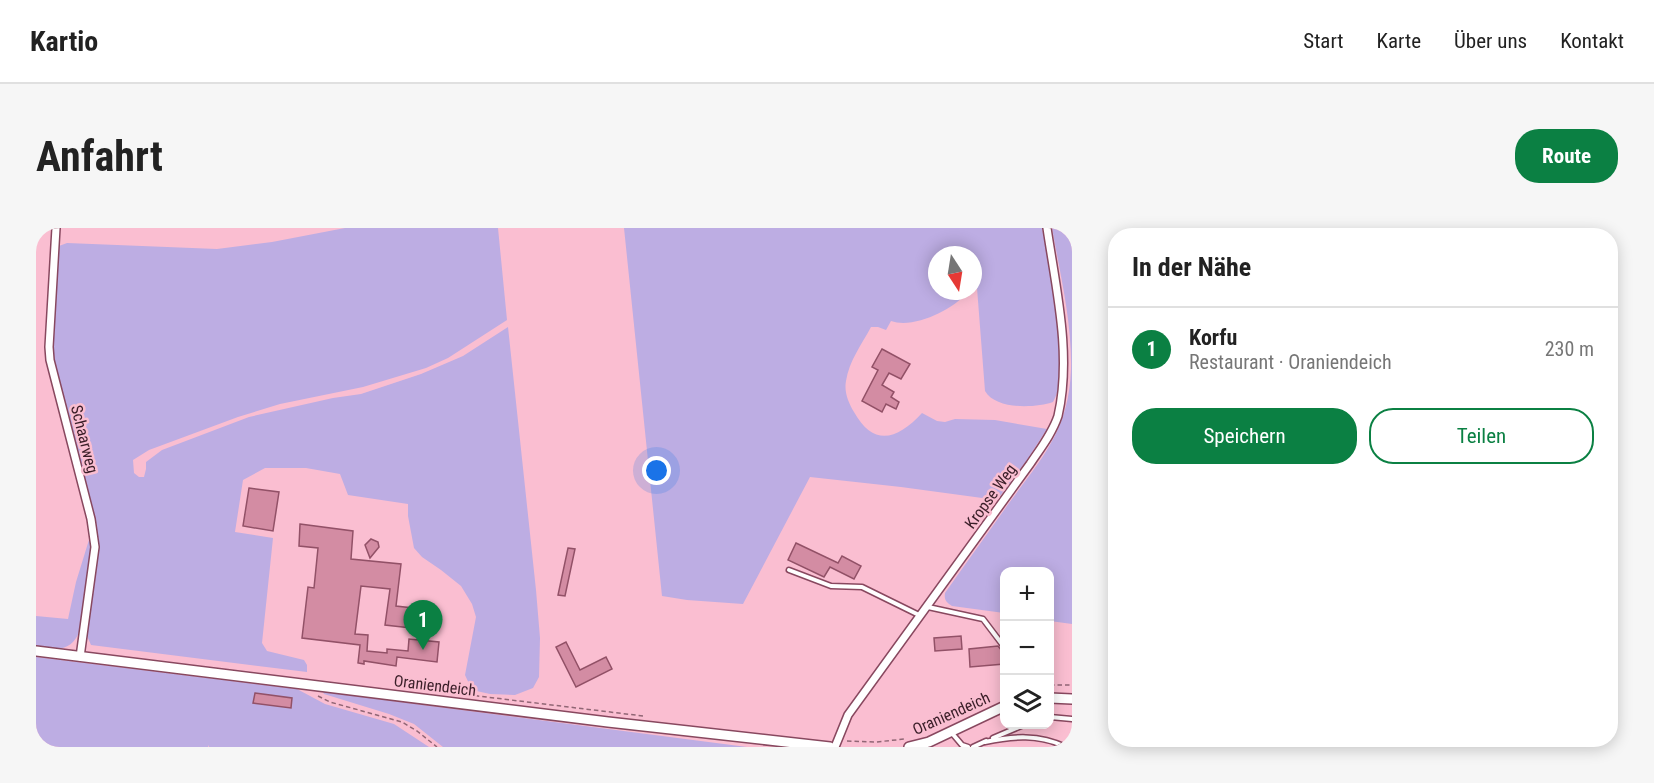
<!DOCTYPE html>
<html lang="de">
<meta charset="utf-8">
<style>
:root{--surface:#fff;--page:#f6f6f6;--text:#222;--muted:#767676;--line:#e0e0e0;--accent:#0b8043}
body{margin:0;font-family:"Roboto Condensed",sans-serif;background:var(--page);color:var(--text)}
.controls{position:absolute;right:18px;bottom:18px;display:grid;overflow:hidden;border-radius:12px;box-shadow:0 3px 15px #0003}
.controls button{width:54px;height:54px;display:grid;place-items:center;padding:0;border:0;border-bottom:2px solid var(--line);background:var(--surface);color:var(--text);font:30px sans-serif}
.compass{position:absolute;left:892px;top:18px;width:54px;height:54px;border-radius:50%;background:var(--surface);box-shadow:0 3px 15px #0003;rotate:168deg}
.you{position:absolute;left:621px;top:243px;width:21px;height:21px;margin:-15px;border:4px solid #fff;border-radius:50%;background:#1a73e8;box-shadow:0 0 0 9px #1a73e833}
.badge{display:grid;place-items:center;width:39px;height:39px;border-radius:50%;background:var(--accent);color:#fff;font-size:20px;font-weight:700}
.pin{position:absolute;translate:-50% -50px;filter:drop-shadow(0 2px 3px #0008)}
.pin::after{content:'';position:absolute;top:32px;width:21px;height:18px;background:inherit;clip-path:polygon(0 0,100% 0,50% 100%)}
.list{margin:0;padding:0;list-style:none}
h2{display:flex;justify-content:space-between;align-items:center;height:78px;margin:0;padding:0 24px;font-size:26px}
h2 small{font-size:20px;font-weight:400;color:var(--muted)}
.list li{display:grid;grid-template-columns:39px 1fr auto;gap:18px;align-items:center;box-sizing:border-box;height:84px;padding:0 24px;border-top:2px solid var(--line)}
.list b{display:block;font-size:22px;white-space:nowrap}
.list p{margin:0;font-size:20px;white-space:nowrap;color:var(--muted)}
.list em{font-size:20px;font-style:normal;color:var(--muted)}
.actions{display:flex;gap:12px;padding:18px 24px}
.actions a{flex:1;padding:14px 0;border:2px solid var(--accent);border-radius:24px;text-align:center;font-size:21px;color:var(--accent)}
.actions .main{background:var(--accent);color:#fff}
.icon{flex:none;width:33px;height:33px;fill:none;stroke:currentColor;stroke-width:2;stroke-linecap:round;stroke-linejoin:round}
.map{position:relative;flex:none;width:1036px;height:519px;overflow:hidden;border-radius:24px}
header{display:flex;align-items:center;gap:36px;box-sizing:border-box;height:84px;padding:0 30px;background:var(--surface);border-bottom:2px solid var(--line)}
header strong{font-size:28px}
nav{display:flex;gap:33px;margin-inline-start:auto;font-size:21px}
.intro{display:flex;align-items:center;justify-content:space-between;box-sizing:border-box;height:144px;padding:0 36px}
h1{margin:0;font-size:42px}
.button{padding:15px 27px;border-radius:24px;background:var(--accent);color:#fff;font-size:21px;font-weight:700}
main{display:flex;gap:36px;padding:0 36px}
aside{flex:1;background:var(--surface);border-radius:24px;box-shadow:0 3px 15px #0003}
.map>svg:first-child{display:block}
.green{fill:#bdade3}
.building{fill:#d38ca3;stroke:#925167;stroke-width:1.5}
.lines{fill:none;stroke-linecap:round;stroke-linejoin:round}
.service-casing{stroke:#88485f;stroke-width:7}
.minor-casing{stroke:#88485f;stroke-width:10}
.secondary-casing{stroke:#88485f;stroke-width:12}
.path{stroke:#916675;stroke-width:1.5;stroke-dasharray:4.5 3;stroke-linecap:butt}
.service{stroke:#fff;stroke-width:4}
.minor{stroke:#fff;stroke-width:7}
.secondary{stroke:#fff;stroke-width:9}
.labels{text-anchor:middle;stroke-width:5;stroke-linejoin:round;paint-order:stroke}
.street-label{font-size:16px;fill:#3a1e28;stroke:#fabed1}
</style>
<header>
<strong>Kartio</strong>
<nav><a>Start</a><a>Karte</a><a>Über uns</a><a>Kontakt</a></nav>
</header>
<div class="intro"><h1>Anfahrt</h1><a class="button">Route</a></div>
<main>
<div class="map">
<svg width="1036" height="519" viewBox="0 0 1036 519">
<rect width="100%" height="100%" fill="#fabed1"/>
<!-- green -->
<g class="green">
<polygon points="309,0 462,0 471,92 412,130 390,140 327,159 244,176 202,189 113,222 97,232 98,245 103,249 108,249 110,241 110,234 126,222 213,189 297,170 325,166 385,146 427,128 472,99 500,362 504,410 503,449 497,460 479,467 454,466 436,462 429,447 440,389 436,376 425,358 405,342 386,329 378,320 372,288 372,276 312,267 304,246 270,240 229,240 207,252 199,304 237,310 226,415 231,423 268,432 271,437 271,444 55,417 51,408 51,398 61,317 61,301 17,128 17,112 23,18 31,15 181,21 236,14"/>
<path d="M588 0H1006C1013 36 1036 145 1017 174 999 180 960 182 949 163L941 60 937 47V27H901V63H932L931 65C916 82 878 101 855 93L850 102 842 99H835C826 116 813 133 810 153 808 163 812 174 818 184 838 220 862 211 886 185L901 193 909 194 919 191 959 192 1011 201 991 232 961 272 865 259 774 249 707 376 651 372 626 368Z"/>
<path d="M1016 0H1036V396L1014 393V344H969L968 385 916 378C910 374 908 372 909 365 930 335 952 305 973 275 1007 229 1033 201 1035 141 1036 93 1024 46 1016 0Z"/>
<path d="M56 302V316L46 398C36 424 25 422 0 419V388L32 391 40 354Z"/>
<polygon points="0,429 261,461 289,476 358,496 393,519 173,519 173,517 172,519 0,519"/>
<polygon points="287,464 711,519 407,519 378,496 353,486 288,466"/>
</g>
<!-- building -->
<g class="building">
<polygon points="846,121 874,136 865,151 853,145 846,157 858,164 855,169 863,174 860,181 850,176 846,184 826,173 842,142 836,139"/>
<polygon points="213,260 243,264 237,303 207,298"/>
<polygon points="264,296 317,303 315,331 365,336 360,378 377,380 375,400 349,397 354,361 325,358 319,406 332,407 331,423 351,425 351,421 372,423 373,411 403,414 401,434 361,429 360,438 328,433 328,436 322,435 324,417 266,410 272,359 278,360 282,320 263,318"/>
<polygon points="335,311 342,314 343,319 334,330 329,317"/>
<polygon points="760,315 802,335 806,328 825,338 818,351 794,339 788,349 752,332"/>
<polygon points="532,320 539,321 529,368 522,367"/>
<polygon points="925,408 926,421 899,423 898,410"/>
<polygon points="530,414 544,442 570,429 576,441 540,459 520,419"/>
<polygon points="962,418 966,423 968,436 934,439 933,421"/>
<polygon points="219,465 256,470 255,480 217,475"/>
</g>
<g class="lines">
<defs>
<g id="service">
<polyline points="753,342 795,358 826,359 883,387"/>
<polyline points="892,379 947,391 969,420"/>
<polyline points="1014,489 1036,491"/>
<polyline points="915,504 926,517 932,519"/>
<polyline points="957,510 990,496"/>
<path d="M949 514C977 508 1003 506 1030 519"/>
<polyline points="937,519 950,513"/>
</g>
<g id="minor">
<polyline points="20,0 13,119 14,132 55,291 59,319 44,429"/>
<path d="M799 519 812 487 994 236C1004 221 1016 206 1022 188 1036 127 1020 61 1011 0"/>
</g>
<g id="secondary">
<polyline points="0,423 572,494 794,519"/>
<polyline points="1014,470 1036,471"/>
<polyline points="873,519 893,514 969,478"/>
</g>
</defs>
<!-- service casing -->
<use href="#service" class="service-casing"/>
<!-- minor casing -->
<use href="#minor" class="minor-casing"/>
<!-- secondary casing -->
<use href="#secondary" class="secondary-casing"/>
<!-- path -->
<g class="path">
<polyline points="1014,457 1036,457"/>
<polyline points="409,464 607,488"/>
<polyline points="282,468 294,474 366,494 381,503 401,519"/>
<polyline points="811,513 840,514 869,511"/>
</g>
<!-- service -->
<use href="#service" class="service"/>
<!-- minor -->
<use href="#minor" class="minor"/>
<!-- secondary -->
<use href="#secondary" class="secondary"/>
</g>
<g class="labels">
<!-- street labels -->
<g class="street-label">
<text transform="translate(49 211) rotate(76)" y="6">Schaarweg</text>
<text transform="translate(954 268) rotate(-54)" y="6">Kropse Weg</text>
<text transform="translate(399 457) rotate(7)" y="6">Oraniendeich</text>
<text transform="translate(915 485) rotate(-24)" y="6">Oraniendeich</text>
</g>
</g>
</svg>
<div class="controls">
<button>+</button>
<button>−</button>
<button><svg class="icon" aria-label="layers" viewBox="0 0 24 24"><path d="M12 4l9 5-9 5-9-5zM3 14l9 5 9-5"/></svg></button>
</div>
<svg class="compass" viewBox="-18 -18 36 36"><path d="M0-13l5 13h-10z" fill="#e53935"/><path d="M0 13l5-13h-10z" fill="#767676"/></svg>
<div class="you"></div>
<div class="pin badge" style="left:387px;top:422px">1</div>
</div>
<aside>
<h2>In der Nähe<small></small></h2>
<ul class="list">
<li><span class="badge">1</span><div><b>Korfu</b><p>Restaurant · Oraniendeich</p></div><em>230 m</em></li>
</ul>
<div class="actions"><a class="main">Speichern</a><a>Teilen</a></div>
</aside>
</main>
